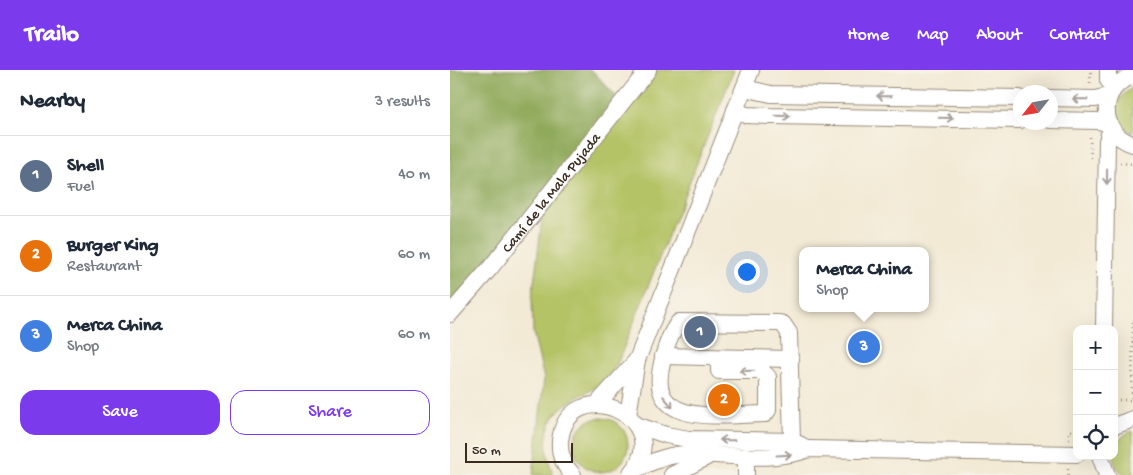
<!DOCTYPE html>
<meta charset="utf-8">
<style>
:root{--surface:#fff;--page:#f6f6f7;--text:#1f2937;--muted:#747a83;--line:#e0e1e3;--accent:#7c3aed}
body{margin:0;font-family:"Gochi Hand",sans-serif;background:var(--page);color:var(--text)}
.controls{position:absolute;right:15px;bottom:15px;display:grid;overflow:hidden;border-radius:10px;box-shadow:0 5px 20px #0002}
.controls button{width:45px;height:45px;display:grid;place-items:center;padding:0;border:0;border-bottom:1px solid var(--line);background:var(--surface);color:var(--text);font:25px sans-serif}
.compass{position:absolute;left:563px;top:15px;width:45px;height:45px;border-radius:50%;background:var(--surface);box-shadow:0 5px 20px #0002;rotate:239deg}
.scale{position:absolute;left:15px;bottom:12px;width:108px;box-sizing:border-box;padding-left:5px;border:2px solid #3b2a1e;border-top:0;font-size:14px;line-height:18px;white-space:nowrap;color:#3b2a1e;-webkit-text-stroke:4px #f7f3e8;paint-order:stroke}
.you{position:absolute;left:296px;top:201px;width:18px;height:18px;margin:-12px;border:4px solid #fff;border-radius:50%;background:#1a73e8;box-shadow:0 0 0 8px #1a73e833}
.badge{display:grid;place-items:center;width:32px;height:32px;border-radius:50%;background:var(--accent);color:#fff;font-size:16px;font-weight:700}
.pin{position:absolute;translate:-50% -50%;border:2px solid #fff;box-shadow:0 1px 5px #0006}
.popup{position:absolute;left:349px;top:177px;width:130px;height:65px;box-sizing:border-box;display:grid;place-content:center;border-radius:10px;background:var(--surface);filter:drop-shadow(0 1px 4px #0005);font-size:16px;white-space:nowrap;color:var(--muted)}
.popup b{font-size:19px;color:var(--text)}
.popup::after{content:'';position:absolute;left:50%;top:100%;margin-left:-10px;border:10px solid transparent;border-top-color:var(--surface)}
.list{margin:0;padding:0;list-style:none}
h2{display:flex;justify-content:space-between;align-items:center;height:65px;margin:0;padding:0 20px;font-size:21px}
h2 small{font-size:16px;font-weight:400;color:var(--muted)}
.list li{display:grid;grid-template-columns:32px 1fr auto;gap:15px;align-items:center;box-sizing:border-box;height:80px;padding:0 20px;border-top:1px solid var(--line)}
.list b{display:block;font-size:19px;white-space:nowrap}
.list p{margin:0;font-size:16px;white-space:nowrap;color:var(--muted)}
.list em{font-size:16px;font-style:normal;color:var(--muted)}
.actions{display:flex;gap:10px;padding:15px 20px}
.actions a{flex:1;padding:11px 0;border:1px solid var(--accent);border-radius:15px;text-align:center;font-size:18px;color:var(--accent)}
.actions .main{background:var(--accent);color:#fff}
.icon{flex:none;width:28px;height:28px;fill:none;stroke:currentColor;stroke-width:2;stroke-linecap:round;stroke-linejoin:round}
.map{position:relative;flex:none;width:683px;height:405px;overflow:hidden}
header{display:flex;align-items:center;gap:30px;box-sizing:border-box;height:70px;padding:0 25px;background:var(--accent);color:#fff}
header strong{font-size:24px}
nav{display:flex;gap:28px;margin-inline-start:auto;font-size:18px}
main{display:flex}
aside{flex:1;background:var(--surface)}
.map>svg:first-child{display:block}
.green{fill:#b4c365;stroke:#787642}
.forest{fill:#8fa95a;stroke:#656a3c}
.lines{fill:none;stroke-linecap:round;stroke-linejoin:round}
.minor-casing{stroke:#978a7a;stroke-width:18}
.path{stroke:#978a7a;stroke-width:2.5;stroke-dasharray:1 4;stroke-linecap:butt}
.minor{stroke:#fff;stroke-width:16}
.oneway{stroke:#a79f9a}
.labels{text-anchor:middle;stroke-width:4;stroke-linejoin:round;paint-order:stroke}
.street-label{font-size:15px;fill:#3b2a1e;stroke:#f7f3e8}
</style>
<header>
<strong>Trailo</strong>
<nav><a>Home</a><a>Map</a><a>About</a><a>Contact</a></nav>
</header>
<main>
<aside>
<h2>Nearby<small>3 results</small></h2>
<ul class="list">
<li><span class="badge" style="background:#5c6f8a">1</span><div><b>Shell</b><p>Fuel</p></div><em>40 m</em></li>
<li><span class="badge" style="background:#e8710a">2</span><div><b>Burger King</b><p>Restaurant</p></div><em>60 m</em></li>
<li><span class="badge" style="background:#3f7fe0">3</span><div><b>Merca China</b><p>Shop</p></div><em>60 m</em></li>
</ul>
<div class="actions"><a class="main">Save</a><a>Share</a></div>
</aside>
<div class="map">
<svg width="683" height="405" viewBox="0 0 683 405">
<rect width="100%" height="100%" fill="#f7f3e8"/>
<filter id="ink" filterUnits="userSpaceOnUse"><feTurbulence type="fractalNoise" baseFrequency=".02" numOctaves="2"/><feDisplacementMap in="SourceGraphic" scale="10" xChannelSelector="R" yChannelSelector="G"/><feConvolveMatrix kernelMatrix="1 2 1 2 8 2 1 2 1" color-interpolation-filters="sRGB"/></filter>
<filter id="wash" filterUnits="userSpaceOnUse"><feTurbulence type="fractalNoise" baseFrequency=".0096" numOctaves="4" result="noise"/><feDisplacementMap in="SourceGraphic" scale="20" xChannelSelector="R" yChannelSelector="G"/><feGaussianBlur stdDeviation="1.12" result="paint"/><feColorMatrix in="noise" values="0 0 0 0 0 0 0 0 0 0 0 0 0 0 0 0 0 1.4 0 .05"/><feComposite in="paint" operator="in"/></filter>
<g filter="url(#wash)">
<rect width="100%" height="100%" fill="#f3ead5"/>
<!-- green -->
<g class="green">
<path d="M208 0H284L168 292C164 298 160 306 154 311 143 322 127 325 115 335 92 352 93 381 104 405H83L94 309 83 262 82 229 93 141Z"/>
<path d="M683 18V63C663 53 661 27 683 18Z"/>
<circle cx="151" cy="375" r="27"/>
<path d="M683 361V405C656 405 658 368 683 361Z"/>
</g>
<!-- forest -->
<polygon class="forest" points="0,0 142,0 166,26 120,93 0,235"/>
</g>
<g filter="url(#ink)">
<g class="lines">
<defs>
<g id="minor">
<polyline points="658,0 658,10 663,18"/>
<path d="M683 6C648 16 648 64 683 74"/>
<polyline points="294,18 321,24 570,28"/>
<polyline points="600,28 645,29 658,26"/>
<polyline points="285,40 296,45 320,46 570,50"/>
<polyline points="600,50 647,51 658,53"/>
<path id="s1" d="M0 244 41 197 198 0"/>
<polyline points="654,259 657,71 661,58"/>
<polyline points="213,286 341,289"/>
<path d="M269 288V301H312L318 307V340L315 344C277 344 198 359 211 298 214 282 219 264 229 252L329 253 333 254 339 263 342 371"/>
<polyline points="147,334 187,290"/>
<polyline points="178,345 187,290 301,0"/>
<polyline points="186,355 216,365 239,369 342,371 351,375"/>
<polyline points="664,356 683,349"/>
<polyline points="650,386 657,405"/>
<path d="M183 400C200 393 218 384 238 384 278 384 321 393 359 379L627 384"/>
<path d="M123 405C114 396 109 384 110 371 118 300 228 347 181 403"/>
<polyline points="222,405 257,387"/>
<polyline points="296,405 296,386"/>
</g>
</defs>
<!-- minor casing -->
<use href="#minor" class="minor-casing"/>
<!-- path -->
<g class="path">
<polyline points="640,13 641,0"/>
<polyline points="640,67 641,91"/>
<polyline points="670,93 683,94"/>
<polyline points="664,330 682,330 683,252"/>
<polyline points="619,369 619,361 627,360"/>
<polyline points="618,405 618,397"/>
</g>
<!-- minor -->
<use href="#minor" class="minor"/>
</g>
<!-- one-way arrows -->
<defs><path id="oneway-shaft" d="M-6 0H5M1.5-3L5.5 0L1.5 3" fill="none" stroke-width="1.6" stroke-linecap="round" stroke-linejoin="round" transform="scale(1.25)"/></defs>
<g class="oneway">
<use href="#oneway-shaft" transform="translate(434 26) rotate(-179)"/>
<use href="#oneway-shaft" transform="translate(630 29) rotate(-179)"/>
<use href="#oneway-shaft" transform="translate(333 46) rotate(1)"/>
<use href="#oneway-shaft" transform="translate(496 48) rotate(1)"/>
<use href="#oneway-shaft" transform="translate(657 107) rotate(91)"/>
<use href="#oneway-shaft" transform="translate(297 301) rotate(179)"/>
<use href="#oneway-shaft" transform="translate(218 332) rotate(50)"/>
<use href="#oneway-shaft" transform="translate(277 370) rotate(-179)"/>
<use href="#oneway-shaft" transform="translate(334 385) rotate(-3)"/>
</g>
</g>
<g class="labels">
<!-- street labels -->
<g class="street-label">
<text dy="5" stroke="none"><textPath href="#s1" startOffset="158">Camí de la Mala Pujada</textPath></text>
</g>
</g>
</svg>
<div class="controls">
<button>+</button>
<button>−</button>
<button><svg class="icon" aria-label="locate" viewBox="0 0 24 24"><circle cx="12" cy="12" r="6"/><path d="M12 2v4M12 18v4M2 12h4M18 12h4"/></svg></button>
</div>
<svg class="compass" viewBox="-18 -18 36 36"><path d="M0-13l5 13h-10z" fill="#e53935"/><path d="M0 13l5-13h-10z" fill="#747a83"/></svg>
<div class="scale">50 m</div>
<div class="you"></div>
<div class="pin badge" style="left:250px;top:262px;background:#5c6f8a">1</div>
<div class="pin badge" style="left:274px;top:330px;background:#e8710a">2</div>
<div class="pin badge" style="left:414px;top:277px;background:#3f7fe0">3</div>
<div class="popup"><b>Merca China</b>Shop</div>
</div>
</main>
